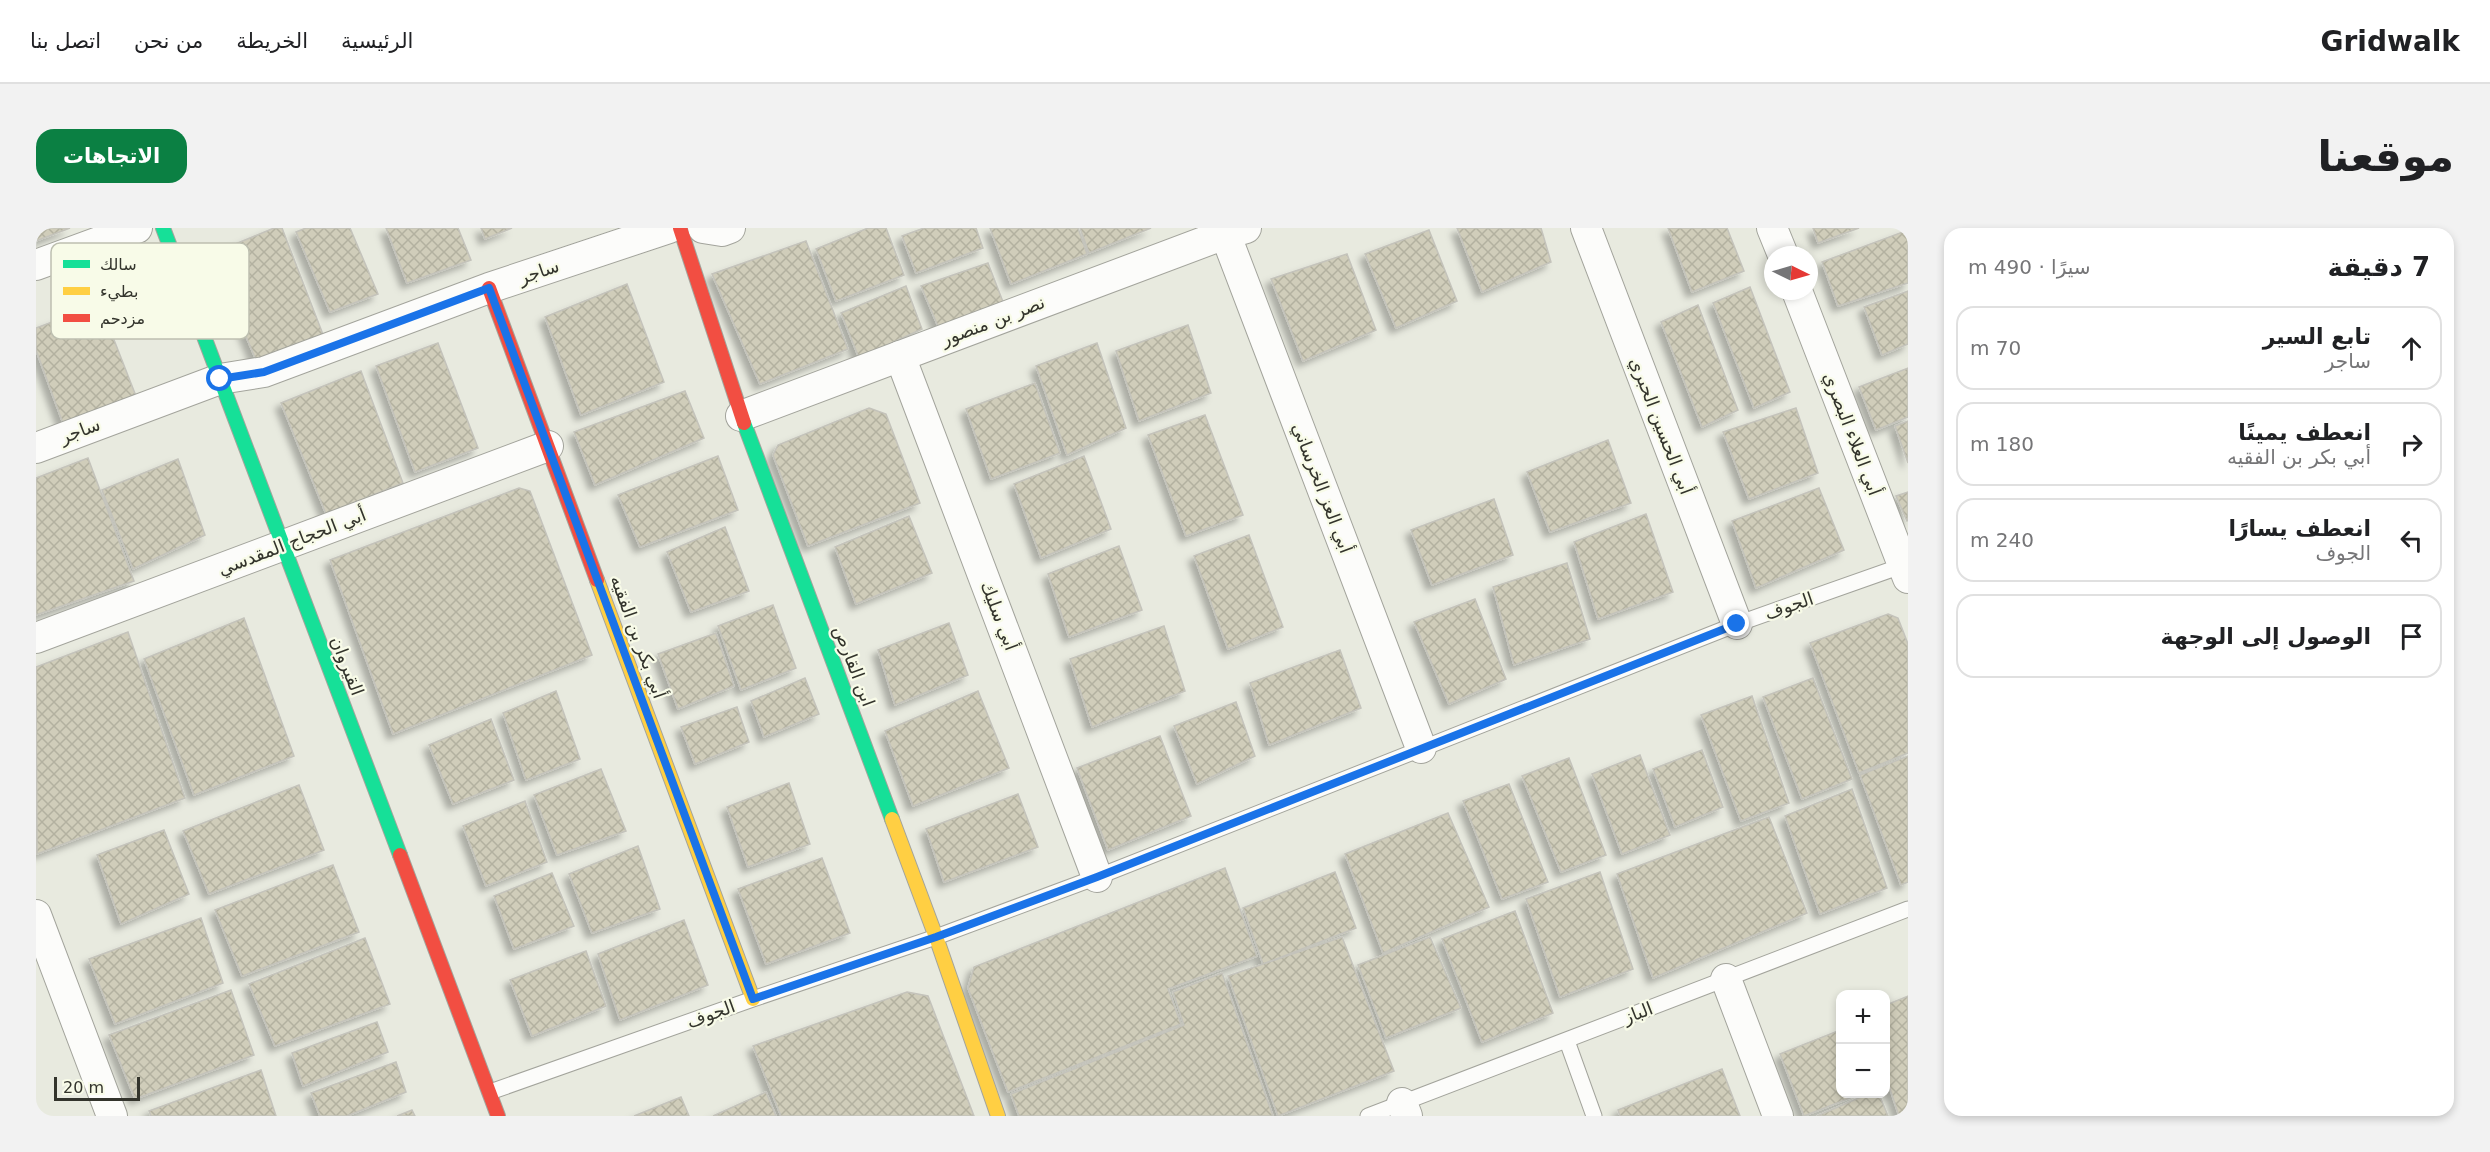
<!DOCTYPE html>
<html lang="ar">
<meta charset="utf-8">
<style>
:root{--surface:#fff;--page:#f2f2f2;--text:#202124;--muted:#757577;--line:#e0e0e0;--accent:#0b8043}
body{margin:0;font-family:"DejaVu Sans","Noto Sans Arabic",sans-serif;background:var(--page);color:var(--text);direction:rtl}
.controls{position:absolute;right:18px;bottom:18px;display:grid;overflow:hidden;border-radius:12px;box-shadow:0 3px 9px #0003}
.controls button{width:54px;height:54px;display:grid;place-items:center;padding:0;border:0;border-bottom:2px solid var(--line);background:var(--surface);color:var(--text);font:30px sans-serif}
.compass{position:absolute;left:1728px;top:18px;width:54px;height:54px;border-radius:50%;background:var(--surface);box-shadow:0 3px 9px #0003;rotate:95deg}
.scale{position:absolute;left:18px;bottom:15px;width:86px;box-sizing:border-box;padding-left:6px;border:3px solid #33342c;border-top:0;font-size:16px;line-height:21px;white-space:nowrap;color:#33342c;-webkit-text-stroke:4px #f8fbe8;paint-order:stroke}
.stop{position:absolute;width:18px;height:18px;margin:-14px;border:4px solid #1a73e8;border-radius:50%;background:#fff}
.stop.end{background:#1a73e8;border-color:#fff;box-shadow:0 2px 6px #0008}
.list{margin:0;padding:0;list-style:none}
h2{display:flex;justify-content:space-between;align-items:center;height:78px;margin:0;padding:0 24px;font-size:26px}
h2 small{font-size:20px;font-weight:400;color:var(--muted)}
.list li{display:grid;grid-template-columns:39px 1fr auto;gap:18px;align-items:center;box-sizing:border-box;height:84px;margin:0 12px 12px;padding:0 12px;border:2px solid var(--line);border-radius:18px}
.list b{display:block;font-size:22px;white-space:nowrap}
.list p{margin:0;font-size:20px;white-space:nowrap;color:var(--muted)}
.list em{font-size:20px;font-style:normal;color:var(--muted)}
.icon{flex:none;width:33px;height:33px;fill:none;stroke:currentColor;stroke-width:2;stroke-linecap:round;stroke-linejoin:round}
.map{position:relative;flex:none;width:1872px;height:888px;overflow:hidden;direction:ltr;border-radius:18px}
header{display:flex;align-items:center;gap:36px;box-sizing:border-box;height:84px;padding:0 30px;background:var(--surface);border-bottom:2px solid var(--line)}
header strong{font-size:28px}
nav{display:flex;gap:33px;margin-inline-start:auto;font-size:21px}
.intro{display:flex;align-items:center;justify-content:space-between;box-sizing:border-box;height:144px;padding:0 36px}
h1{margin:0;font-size:42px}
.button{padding:15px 27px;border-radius:18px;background:var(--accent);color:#fff;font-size:21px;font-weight:700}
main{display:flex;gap:36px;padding:0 36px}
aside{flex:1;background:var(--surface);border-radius:18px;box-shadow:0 3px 9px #0003}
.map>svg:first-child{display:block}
.building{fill:url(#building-cross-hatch);stroke:#c4c3bb;stroke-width:1.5;filter:url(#shadow)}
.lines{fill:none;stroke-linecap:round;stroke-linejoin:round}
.lane-casing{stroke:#a3a49c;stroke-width:17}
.street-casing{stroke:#a3a49c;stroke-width:32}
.fast-casing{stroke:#a3a49c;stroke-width:16}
.slow-casing{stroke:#a3a49c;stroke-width:16}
.jam-casing{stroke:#a3a49c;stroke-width:16}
.lane{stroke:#fcfcfa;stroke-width:15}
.street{stroke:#fcfcfa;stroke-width:30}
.fast{stroke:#16e098;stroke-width:14}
.slow{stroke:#ffcf43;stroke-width:14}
.jam{stroke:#f24e42;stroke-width:14}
.route{stroke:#1a73e8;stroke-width:8}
.labels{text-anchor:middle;stroke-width:4.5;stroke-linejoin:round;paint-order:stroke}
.street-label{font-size:18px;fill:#33342c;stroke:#f8fbe8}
.key{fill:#f8fbe8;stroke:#bdbfb0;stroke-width:1.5}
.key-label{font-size:16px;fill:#33342c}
</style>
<header>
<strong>Gridwalk</strong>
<nav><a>الرئيسية</a><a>الخريطة</a><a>من نحن</a><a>اتصل بنا</a></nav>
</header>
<div class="intro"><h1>موقعنا</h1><a class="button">الاتجاهات</a></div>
<main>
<aside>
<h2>7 دقيقة<small>سيرًا · 490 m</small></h2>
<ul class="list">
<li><svg class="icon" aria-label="ahead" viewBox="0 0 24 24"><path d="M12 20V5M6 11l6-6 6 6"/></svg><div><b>تابع السير</b><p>ساجر</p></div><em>70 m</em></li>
<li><svg class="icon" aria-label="right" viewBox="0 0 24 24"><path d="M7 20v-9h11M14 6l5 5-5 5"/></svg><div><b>انعطف يمينًا</b><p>أبي بكر بن الفقيه</p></div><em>180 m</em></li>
<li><svg class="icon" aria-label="left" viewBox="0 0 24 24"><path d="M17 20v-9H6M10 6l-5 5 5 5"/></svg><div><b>انعطف يسارًا</b><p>الجوف</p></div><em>240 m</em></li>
<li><svg class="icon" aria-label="arrive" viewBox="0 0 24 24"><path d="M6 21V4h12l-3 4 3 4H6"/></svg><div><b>الوصول إلى الوجهة</b></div></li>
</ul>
</aside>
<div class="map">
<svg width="1872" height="888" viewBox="0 0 1872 888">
<defs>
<pattern id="building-cross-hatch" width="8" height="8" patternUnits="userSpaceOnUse" patternTransform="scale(1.5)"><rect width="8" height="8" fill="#d0cdba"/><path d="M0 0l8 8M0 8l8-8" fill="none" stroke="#b3b1a0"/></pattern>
<filter id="shadow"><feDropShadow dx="-5.5" dy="5.5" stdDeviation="3" flood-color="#0004"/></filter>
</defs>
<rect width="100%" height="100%" fill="#e8eadf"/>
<!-- building -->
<g class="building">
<polygon points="0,0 34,0 0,13"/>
<polygon points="238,0 246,0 288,109 223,139 175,26"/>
<polygon points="270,0 314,0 342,66 294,84 260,4"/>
<polygon points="350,0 422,0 435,32 371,55"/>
<polygon points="445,0 476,0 449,11"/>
<polygon points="832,0 850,0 868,47 800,73 780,21"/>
<polygon points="888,0 940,0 947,20 880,45 866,8"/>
<polygon points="954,0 1042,0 1051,26 975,56"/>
<polygon points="1044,0 1115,0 1053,25"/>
<polygon points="1421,0 1505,0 1515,34 1446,64"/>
<polygon points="1632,0 1691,0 1708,43 1656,64"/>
<polygon points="1777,0 1823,0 1782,15"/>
<polygon points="1393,2 1421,73 1360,100 1329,26"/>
<polygon points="1872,2 1872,55 1802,78 1786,34"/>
<polygon points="770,13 812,121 724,156 676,46"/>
<polygon points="1311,26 1340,102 1267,133 1235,51"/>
<polygon points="952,35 969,79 904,103 885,58"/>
<polygon points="591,56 628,154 545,187 509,89"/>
<polygon points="870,58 886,101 823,130 805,85"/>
<polygon points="1714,59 1754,164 1718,180 1677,75"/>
<polygon points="1872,63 1872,116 1846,127 1828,79"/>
<polygon points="64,76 100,168 28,198 0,122 0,100"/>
<polygon points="1662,77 1702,182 1666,199 1625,94"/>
<polygon points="1152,97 1175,165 1103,193 1080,123"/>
<polygon points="402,115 442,220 379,244 340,138"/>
<polygon points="1061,115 1090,200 1031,227 1000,138"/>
<polygon points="1872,140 1872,189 1840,202 1823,159"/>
<polygon points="325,143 367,255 290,286 245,175"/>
<polygon points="999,155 1024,225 955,251 930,181"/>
<polygon points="649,163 668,210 559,257 538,204"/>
<polygon points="833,180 850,186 884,275 772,318 737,227 742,217"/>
<polygon points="1760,180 1782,245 1713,271 1687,204"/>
<polygon points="1169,187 1207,287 1150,308 1112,207"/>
<polygon points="1872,193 1872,235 1859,198"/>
<polygon points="1572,212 1595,275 1514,304 1491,244"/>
<polygon points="682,228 702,282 604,319 582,267"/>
<polygon points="1048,228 1075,301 1005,330 978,256"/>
<polygon points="52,230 98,353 0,387 0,250"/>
<polygon points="142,231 169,307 97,341 66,262"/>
<polygon points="483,260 494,263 556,427 357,506 294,332"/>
<polygon points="1783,260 1808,322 1720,360 1696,293"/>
<polygon points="1872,264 1872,292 1871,293 1860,268"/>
<polygon points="1458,271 1477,327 1396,357 1375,302"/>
<polygon points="1610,286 1637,364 1562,391 1538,314"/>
<polygon points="873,288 896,345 820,376 799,319"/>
<polygon points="689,299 713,363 655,384 631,324"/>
<polygon points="1213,307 1247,399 1192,421 1158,328"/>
<polygon points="1083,318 1106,382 1033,409 1012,346"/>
<polygon points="1531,335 1554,411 1478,437 1457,359"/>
<polygon points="1439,371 1470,451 1413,476 1378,394"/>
<polygon points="737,377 760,440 705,462 682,398"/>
<polygon points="1852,386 1862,390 1872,416 1872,525 1823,545 1774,415"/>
<polygon points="208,390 258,528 158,567 108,431"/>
<polygon points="913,395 932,447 859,477 842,422"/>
<polygon points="1128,398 1149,463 1056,499 1034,431"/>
<polygon points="92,404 149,570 1,626 0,439"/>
<polygon points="680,405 698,458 642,481 622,426"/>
<polygon points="1304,422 1325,480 1233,517 1214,455"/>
<polygon points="769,450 783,486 728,509 715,473"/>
<polygon points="1777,450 1816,551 1766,571 1727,469"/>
<polygon points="520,463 544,531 490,552 467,485"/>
<polygon points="942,463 973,540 877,578 849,503"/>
<polygon points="1716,468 1753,575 1705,593 1665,487"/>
<polygon points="1200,474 1219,528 1161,556 1138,498"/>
<polygon points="701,479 713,514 659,536 645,499"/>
<polygon points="455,491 478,552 417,576 393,517"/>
<polygon points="1124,508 1155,588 1072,622 1041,540"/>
<polygon points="1666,522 1687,579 1639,599 1617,541"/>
<polygon points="1604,527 1634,607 1586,626 1556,546"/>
<polygon points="1872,528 1872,654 1865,657 1824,547"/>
<polygon points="1533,530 1570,627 1525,644 1486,548"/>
<polygon points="565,541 590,603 521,627 498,567"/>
<polygon points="753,555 774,616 712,639 691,579"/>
<polygon points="1473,556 1512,654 1466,671 1427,573"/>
<polygon points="263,557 288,622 173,666 147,603"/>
<polygon points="1816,561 1851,660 1784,686 1749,588"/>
<polygon points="982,566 1002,619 908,654 890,601"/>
<polygon points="489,573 511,634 450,658 427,598"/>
<polygon points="1412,585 1453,679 1347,725 1309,626"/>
<polygon points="1733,589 1771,685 1617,750 1581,646"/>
<polygon points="128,602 153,666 85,696 61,627"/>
<polygon points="602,618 624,681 556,705 533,646"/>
<polygon points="786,630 814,705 730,736 702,661"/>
<polygon points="297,637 323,704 206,748 179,682"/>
<polygon points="1189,640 1221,728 1132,761 1145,796 972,864 932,760 938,739"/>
<polygon points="1299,644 1320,700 1227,736 1207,680"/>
<polygon points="1564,644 1597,741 1524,769 1490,671"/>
<polygon points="516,645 538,698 478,721 458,668"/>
<polygon points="1479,683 1517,785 1446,814 1406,711"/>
<polygon points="165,690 187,755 79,796 53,731"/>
<polygon points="648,692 672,757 584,792 562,726"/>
<polygon points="1306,709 1358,843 1242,888 1192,748"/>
<polygon points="1394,709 1425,780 1350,810 1322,737"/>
<polygon points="329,710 354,776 239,818 213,756"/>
<polygon points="550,723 570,778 496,808 474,752"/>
<polygon points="1186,745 1237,888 983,888 975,866 1148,797 1137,764"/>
<polygon points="195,762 218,827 99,871 73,807"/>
<polygon points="871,764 892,768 938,888 745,888 717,818"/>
<polygon points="1872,768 1872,888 1863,888 1850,849 1850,777"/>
<polygon points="341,794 352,824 267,858 256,825"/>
<polygon points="1804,802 1804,866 1824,866 1768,888 1744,826"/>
<polygon points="360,834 370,864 311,888 284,888 275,865"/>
<polygon points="1686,841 1704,888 1584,888 1582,882"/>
<polygon points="225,842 240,888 115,888 113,883"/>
<polygon points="730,864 740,888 677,888"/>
<polygon points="1832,866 1843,866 1852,888 1781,888"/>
<polygon points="645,869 653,888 598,888"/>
<polygon points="376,882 379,888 361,888"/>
</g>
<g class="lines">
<defs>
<g id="lane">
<polyline points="1531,813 1558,888"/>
<polyline points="454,864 717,771 900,709 1061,649 1701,396 1871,336"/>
<polyline points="1332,888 1872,681"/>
</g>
<g id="street">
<polyline points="667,0 686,3 694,0"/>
<polyline points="1187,0 1385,520"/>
<polyline points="1550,0 1701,396"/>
<polyline points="1736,0 1747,27"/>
<polyline points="0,37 101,0"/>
<polyline points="1761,63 1872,350"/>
<polyline points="864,128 1061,649"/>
<polyline points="705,188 1189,6 1210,0"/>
<polyline points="0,220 184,151 228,144 453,60 633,0"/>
<polyline points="0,410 512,218"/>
<polyline points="0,687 76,888"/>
<polyline points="1690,751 1742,888"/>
<polyline points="1366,875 1371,888"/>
</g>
<g id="fast">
<polyline points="127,0 364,627"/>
<polyline points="708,195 856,591"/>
</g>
<g id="slow">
<polyline points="561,352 717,771"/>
<polyline points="856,591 900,709 962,888"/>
</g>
<g id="jam">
<polyline points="644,0 708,195"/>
<polyline points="453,60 561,352"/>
<polyline points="364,627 462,888"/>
</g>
</defs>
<!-- lane casing -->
<use href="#lane" class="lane-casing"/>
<!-- street casing -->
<use href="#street" class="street-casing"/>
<!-- fast casing -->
<use href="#fast" class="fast-casing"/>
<!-- slow casing -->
<use href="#slow" class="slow-casing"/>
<!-- jam casing -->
<use href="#jam" class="jam-casing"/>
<!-- lane -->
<use href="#lane" class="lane"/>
<!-- street -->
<use href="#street" class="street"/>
<!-- fast -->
<use href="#fast" class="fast"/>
<!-- slow -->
<use href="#slow" class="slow"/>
<!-- jam -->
<use href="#jam" class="jam"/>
</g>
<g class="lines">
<!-- route -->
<polyline class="route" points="184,151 228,144 453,60 717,771 900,709 1061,649 1701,396"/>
</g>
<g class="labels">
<!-- street labels -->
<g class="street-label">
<text transform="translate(503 44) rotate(-19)" y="6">ساجر</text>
<text transform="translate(957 93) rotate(-21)" y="6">نصر بن منصور</text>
<text transform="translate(1625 198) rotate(69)" y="6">أبي الحسين الحبري</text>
<text transform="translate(44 203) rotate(-21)" y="6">ساجر</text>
<text transform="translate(1816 206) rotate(69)" y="6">أبي العلاء البصري</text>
<text transform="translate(1286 260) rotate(69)" y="6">أبي العز الخرساني</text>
<text transform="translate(256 314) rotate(-21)" y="6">أبي الحجاج المقدسي</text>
<text transform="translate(1753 378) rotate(-19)" y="6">الجوف</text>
<text transform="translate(963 388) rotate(69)" y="6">أبي سليك</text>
<text transform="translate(602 409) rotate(70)" y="6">أبي بكر بن الفقيه</text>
<text transform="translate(311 438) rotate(69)" y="6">القيروان</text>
<text transform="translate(818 438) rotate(69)" y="6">ابن القارص</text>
<text transform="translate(1602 785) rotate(-21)" y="6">الباز</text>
<text transform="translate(675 786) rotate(-20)" y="6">الجوف</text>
</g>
</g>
<!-- legend -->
<rect x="15" y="15" width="198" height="96" rx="9" class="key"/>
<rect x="27" y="32" width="27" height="8" fill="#16e098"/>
<rect x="27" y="59" width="27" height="8" fill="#ffcf43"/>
<rect x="27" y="86" width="27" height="8" fill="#f24e42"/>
<g class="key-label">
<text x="64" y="42">سالك</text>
<text x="64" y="69">بطيء</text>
<text x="64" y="96">مزدحم</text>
</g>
</svg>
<div class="controls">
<button>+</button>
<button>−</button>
</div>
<svg class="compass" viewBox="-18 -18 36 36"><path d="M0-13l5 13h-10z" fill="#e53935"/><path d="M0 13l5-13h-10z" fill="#757577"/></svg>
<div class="scale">20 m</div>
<div class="stop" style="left:184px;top:151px"></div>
<div class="stop end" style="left:1701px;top:396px"></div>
</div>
</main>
